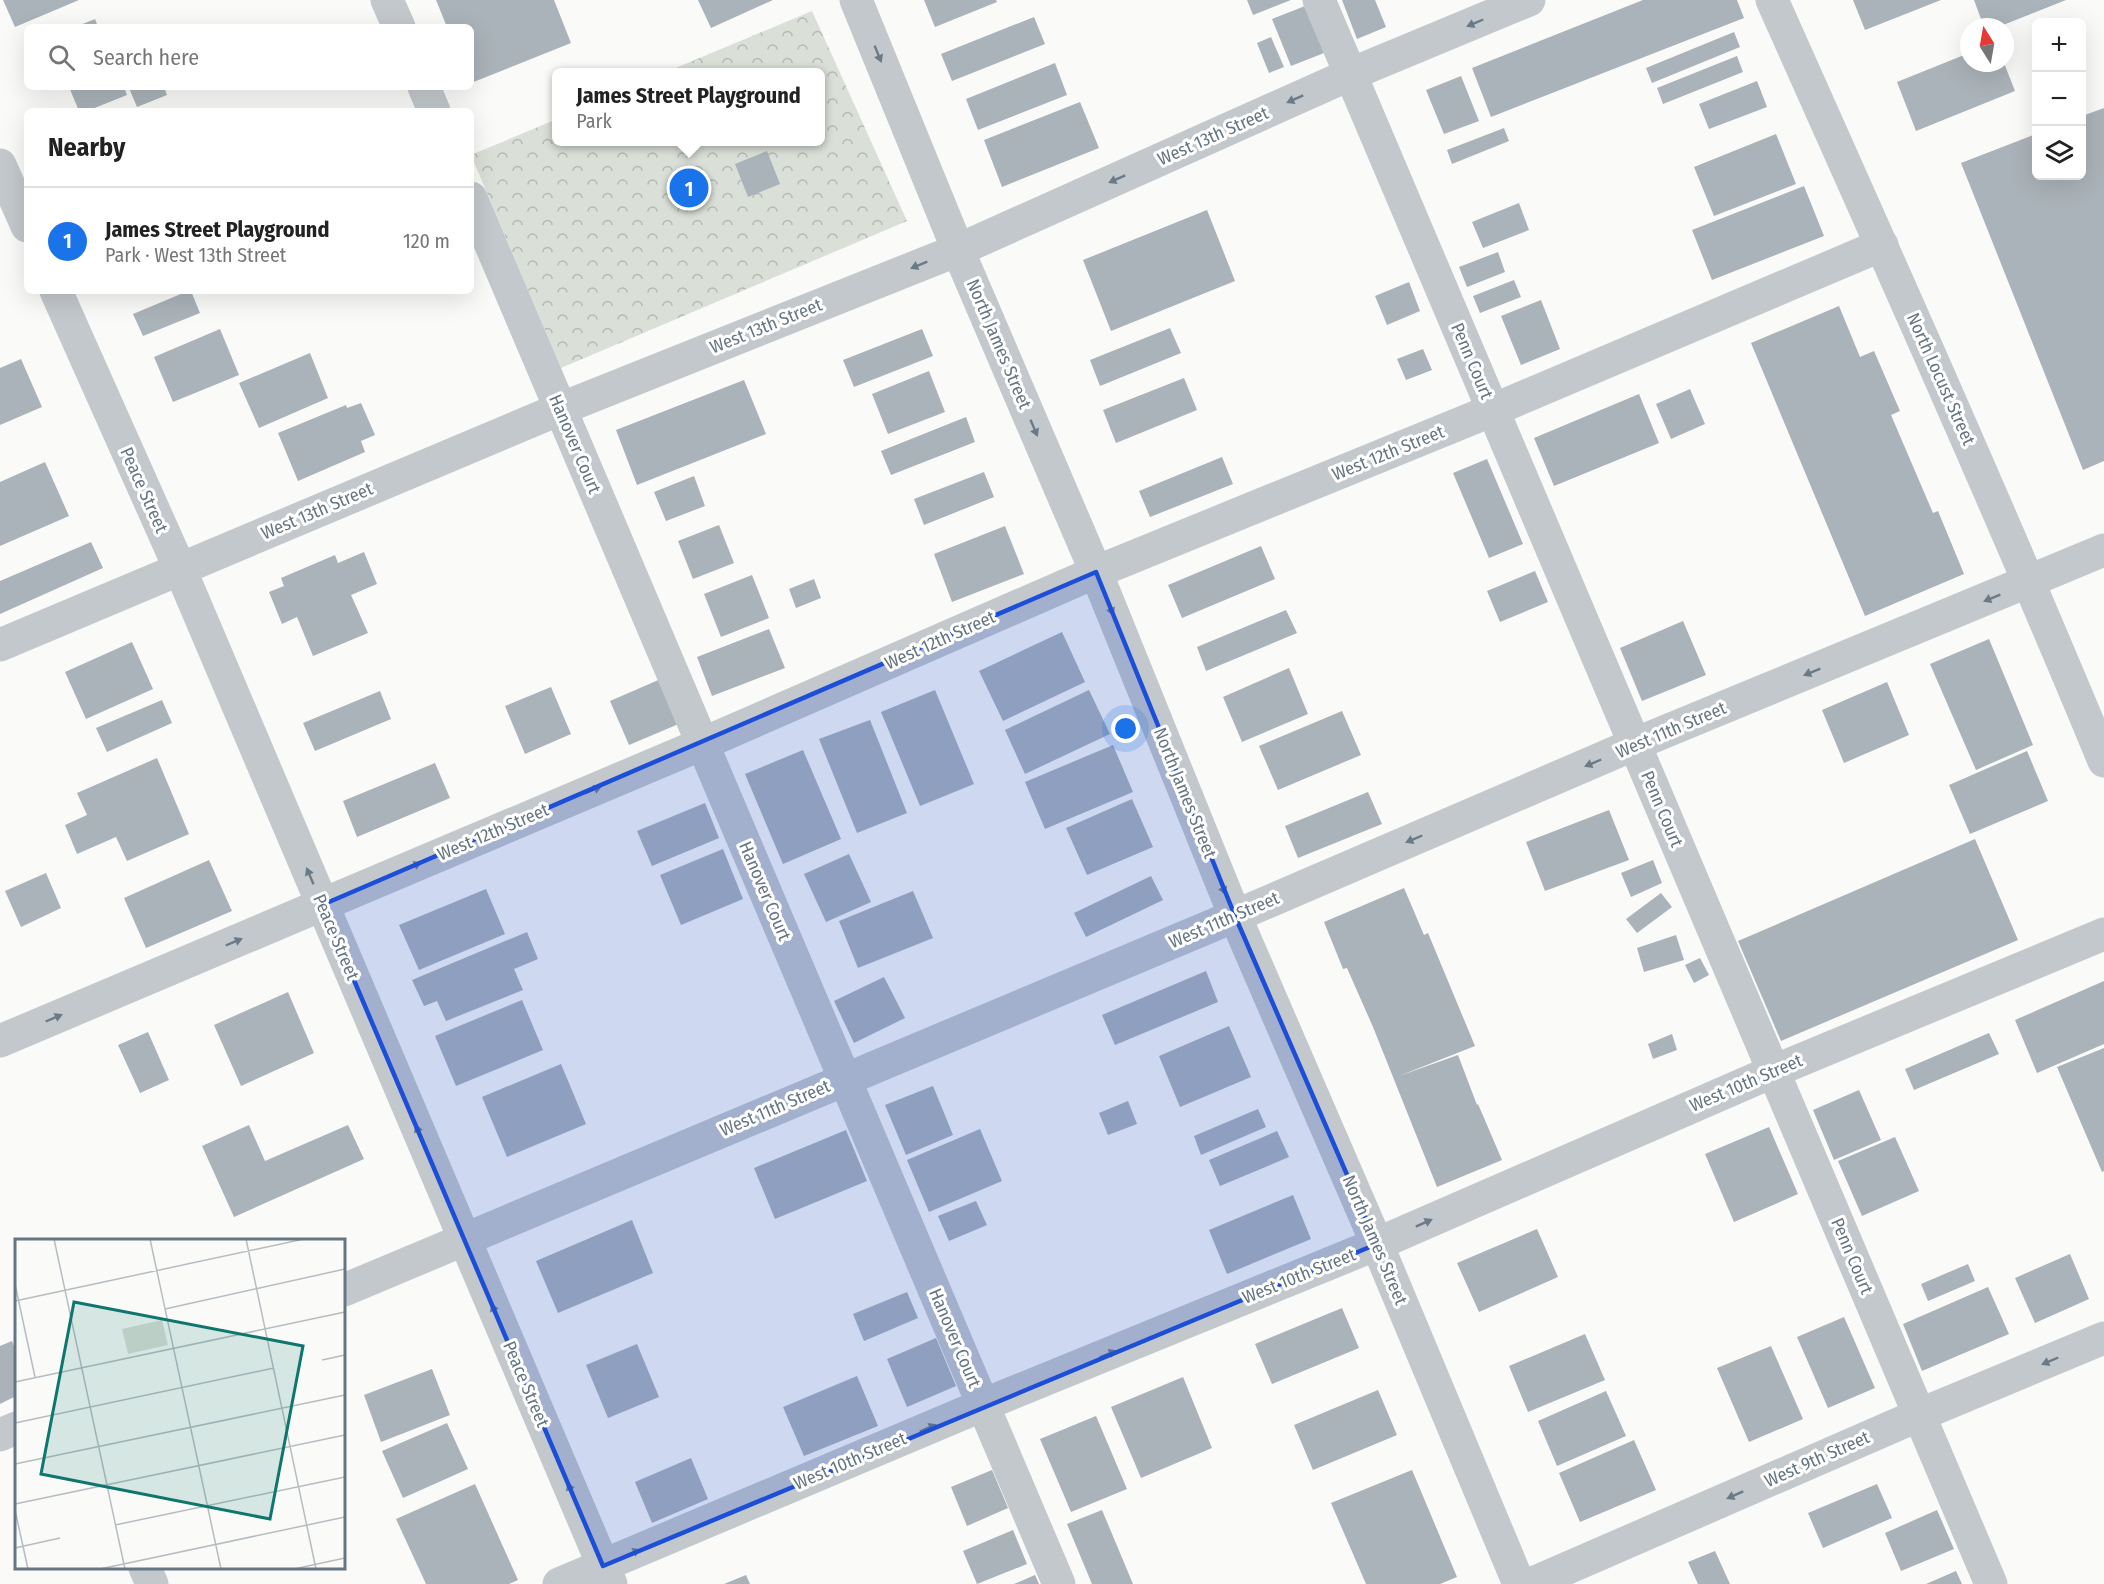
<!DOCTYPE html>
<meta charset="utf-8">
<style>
:root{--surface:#fff;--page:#f6f6f6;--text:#222;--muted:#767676;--line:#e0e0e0;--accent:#1a73e8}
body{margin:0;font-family:"Fira Sans Condensed",sans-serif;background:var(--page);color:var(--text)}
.controls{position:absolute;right:18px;top:18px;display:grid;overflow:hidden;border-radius:9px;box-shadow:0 6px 24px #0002}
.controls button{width:54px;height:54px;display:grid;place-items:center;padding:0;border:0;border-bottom:2px solid var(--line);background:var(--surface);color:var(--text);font:30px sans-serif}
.compass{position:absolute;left:1960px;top:18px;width:54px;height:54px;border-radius:50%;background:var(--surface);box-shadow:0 6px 24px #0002;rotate:349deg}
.you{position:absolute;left:1126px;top:729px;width:21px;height:21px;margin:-15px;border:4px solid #fff;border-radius:50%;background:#1a73e8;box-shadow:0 0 0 9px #1a73e833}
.badge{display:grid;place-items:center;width:39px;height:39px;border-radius:50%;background:var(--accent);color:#fff;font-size:20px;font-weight:700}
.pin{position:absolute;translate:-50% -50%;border:3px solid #fff;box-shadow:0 2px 6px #0006}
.popup{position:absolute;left:552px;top:68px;width:273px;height:78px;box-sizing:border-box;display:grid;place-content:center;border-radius:9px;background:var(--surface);filter:drop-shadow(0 2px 4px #0005);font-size:20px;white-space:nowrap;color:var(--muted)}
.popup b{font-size:22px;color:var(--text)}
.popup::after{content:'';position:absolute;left:50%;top:100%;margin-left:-12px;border:12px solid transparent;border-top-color:var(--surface)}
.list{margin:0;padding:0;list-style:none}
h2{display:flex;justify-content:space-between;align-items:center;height:78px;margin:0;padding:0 24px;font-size:26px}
h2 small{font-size:20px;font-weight:400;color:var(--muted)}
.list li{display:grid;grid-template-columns:39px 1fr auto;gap:18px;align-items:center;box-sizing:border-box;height:108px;padding:0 24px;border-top:2px solid var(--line)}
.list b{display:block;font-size:22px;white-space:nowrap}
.list p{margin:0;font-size:20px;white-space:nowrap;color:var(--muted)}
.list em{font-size:20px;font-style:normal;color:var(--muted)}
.icon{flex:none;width:33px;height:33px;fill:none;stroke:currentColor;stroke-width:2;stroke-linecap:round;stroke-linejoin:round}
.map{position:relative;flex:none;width:2104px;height:1584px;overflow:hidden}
.search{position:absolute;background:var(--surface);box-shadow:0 6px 24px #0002;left:24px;top:24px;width:450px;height:66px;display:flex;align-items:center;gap:15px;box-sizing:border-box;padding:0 21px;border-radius:9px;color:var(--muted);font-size:22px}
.panel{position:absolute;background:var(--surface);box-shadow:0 6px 24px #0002;left:24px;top:108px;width:450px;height:186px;border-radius:9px}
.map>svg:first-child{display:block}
.park{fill:url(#park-crowns)}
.building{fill:#aab3b9}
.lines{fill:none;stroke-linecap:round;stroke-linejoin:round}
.minor{stroke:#c3c8cc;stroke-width:33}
.oneway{fill:#6a7a87}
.marked{fill:#1d4ed8;fill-opacity:0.2;stroke:#1d4ed8;stroke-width:4.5;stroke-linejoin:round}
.labels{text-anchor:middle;stroke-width:6;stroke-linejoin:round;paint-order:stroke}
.street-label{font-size:18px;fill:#657683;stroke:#fff}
.inset-road{fill:none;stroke:#b5bdc2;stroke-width:1.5}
.view{fill:#0f766e;fill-opacity:0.15;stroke:#0f766e;stroke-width:3}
.inset-edge{fill:none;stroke:#657683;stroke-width:3}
</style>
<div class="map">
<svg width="2104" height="1584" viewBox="0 0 2104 1584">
<defs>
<pattern id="park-crowns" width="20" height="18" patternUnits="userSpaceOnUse" patternTransform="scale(1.5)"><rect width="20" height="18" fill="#dadfd7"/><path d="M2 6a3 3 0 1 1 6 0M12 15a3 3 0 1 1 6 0" fill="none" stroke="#b4b9b4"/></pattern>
</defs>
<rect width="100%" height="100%" fill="#fafaf8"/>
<!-- park -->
<polygon class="park" points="812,11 907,221 561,368 471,155 557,119 557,142 821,142 821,72 666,72"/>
<!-- building -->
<g class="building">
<polygon points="3,0 79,0 15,27"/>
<polygon points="436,0 554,0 571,43 471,83 471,27 447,27"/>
<polygon points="698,0 773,0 711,28"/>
<polygon points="924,0 996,0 997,2 935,27"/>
<polygon points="1247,0 1291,0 1253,15"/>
<polygon points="1342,0 1375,0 1386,27 1357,39"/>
<polygon points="1643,0 1737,0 1744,18 1491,117 1472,68"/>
<polygon points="1853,0 1941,0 1865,30"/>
<polygon points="1974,0 2066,0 1998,27 1984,27"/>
<polygon points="1305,6 1324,53 1291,66 1272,19"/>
<polygon points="1034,17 1045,44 952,81 941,54"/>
<polygon points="95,19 98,27 75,27"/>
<polygon points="1734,32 1740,47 1652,83 1646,68"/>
<polygon points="1271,37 1284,67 1269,73 1257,43"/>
<polygon points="1969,53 1969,63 2004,63 2015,91 1916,131 1897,82"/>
<polygon points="1737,56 1743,72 1663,104 1657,88"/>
<polygon points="1055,63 1067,95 978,130 966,99"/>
<polygon points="1461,76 1479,121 1444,134 1426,90"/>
<polygon points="1757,81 1767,107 1709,129 1699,104"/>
<polygon points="69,87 124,87 127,95 87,111 79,111"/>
<polygon points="132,87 164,87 167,95 137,107 129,88"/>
<polygon points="1080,102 1099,148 1002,187 984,140"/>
<polygon points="2104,108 2104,461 2083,470 1961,163 2036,134 2036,176 2082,176 2082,116"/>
<polygon points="1504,128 1509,141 1452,164 1447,150"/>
<polygon points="1776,134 1796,184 1714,216 1694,167"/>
<polygon points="767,151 780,184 748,197 735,164"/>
<polygon points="1804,186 1824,236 1712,280 1692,230"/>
<polygon points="1519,203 1529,230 1483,248 1472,222"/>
<polygon points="1207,210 1235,281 1111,331 1083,260"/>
<polygon points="1498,252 1505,272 1467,287 1459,267"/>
<polygon points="1514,280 1521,297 1480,313 1473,296"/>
<polygon points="1409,282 1420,311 1387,325 1375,296"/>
<polygon points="188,291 191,291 200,313 143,336 133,314"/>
<polygon points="1541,300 1560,349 1521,365 1501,316"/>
<polygon points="1839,306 1860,357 1874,351 1900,411 1891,415 1933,513 1938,511 1964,574 1865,616 1751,343"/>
<polygon points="1170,328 1181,353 1100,386 1090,360"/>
<polygon points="220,329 239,375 173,402 154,357"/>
<polygon points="922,329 933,356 854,387 843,360"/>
<polygon points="1423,349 1432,370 1406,380 1397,359"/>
<polygon points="310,353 328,398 259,428 239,383"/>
<polygon points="21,359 42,407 0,425 0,368"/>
<polygon points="929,371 945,412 888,434 872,394"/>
<polygon points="1184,378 1197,410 1116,443 1103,410"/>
<polygon points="744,380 766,434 637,485 616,430"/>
<polygon points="1690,389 1705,424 1671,439 1656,404"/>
<polygon points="1639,394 1659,443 1554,486 1534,438"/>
<polygon points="361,403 375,435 361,441 365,452 298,481 278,433 346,405 347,408"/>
<polygon points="966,417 975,442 891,475 881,451"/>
<polygon points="1222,457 1233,484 1150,517 1139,491"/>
<polygon points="1487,459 1523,544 1489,558 1453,473"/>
<polygon points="45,462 69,516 0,546 0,482"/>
<polygon points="984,472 994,497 924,525 914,499"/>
<polygon points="694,476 705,506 666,521 654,492"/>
<polygon points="719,525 734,563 693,579 678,541"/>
<polygon points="1005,526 1024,574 952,602 934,554"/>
<polygon points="91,542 103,568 0,614 0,581"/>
<polygon points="1261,546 1275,579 1182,618 1168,585"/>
<polygon points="364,552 377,584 351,595 368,633 313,656 297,617 282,624 269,592 284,586 281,578 335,555 338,563"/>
<polygon points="1535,571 1548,602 1500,622 1487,591"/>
<polygon points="752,575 769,618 721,637 704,594"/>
<polygon points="814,579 821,598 796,608 789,589"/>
<polygon points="1286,610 1297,633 1206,671 1197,647"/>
<polygon points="1683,621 1706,675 1642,701 1620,648"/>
<polygon points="769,629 785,668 712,696 697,657"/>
<polygon points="1062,632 1085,682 1003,721 979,671"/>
<polygon points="1989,639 2033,745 1976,770 1930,664"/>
<polygon points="132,642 153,689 86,719 65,672"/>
<polygon points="1289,668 1308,714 1242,742 1223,697"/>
<polygon points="663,678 681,723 629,745 610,701"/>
<polygon points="1887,682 1909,735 1844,763 1822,710"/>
<polygon points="551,687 571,734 525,754 505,706"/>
<polygon points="935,690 974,784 920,806 881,712"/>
<polygon points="1089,690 1110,734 1025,774 1005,730"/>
<polygon points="380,691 391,719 315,751 303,723"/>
<polygon points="162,700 172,723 107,752 96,728"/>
<polygon points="1342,711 1361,755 1278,790 1259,746"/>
<polygon points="870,720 907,813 857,833 819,739"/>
<polygon points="1113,745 1133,792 1045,829 1025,782"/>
<polygon points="803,750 841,839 783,864 745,774"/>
<polygon points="2027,751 2048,801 1970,834 1949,785"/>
<polygon points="157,758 189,834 127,861 116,837 77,854 65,825 87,815 77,793"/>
<polygon points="435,763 450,798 357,837 343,801"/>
<polygon points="1368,792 1382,824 1298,858 1285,826"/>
<polygon points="1132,799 1153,847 1087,875 1066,828"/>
<polygon points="705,803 719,838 652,866 637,831"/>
<polygon points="1609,810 1629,860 1545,891 1526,842"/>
<polygon points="1975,839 2018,940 1781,1041 1738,941"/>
<polygon points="723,849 743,899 681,925 660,875"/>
<polygon points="849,854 871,902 826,922 804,874"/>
<polygon points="209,860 232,911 146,948 124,898"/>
<polygon points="1653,860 1662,883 1631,897 1621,873"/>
<polygon points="46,873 61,908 21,927 5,891"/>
<polygon points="1151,876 1163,900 1086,937 1074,913"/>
<polygon points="1404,888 1424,935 1428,933 1475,1046 1399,1076 1458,1055 1477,1105 1478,1104 1502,1160 1437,1187 1373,1027 1347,968 1343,969 1324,922"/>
<polygon points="486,889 505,934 419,970 399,925"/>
<polygon points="913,891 933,938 858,968 839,921"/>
<polygon points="1661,893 1672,907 1637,933 1626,919"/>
<polygon points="527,932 538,959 514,969 523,990 446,1021 437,1001 424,1006 412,980"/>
<polygon points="1676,935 1684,960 1644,972 1637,948"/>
<polygon points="1700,958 1709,975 1694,983 1685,965"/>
<polygon points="1206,971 1218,1002 1115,1045 1102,1015"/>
<polygon points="884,977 905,1018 854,1043 834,1001"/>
<polygon points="2104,981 2104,1044 2037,1073 2015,1020"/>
<polygon points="288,992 314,1053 241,1086 214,1025"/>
<polygon points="522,1000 543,1050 456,1086 435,1036"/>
<polygon points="1229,1026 1251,1077 1180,1107 1159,1056"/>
<polygon points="148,1032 169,1080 140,1093 118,1045"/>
<polygon points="1989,1033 1999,1054 1914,1090 1905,1069"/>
<polygon points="1672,1034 1677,1050 1653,1059 1648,1044"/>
<polygon points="2104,1048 2104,1171 2102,1172 2057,1067"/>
<polygon points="561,1064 586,1124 507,1157 482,1097"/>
<polygon points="933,1086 953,1135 906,1155 885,1105"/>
<polygon points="1859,1090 1881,1140 1834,1160 1813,1110"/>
<polygon points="1128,1101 1137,1124 1108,1135 1099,1113"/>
<polygon points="1258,1109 1266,1127 1201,1155 1194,1136"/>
<polygon points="249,1125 265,1161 348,1125 364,1159 234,1217 202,1146"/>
<polygon points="1769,1127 1798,1194 1734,1222 1705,1154"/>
<polygon points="980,1129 1002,1181 929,1212 907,1160"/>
<polygon points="846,1130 867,1181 775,1219 754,1168"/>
<polygon points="1277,1131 1289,1157 1220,1186 1209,1160"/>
<polygon points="1895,1137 1919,1191 1862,1216 1838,1161"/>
<polygon points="1293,1195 1311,1239 1227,1274 1209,1230"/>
<polygon points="976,1201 987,1225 949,1241 938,1216"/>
<polygon points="632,1220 653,1273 558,1313 536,1261"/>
<polygon points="1537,1229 1558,1277 1479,1312 1457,1263"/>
<polygon points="2070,1254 2089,1299 2035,1323 2015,1278"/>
<polygon points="1968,1264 1975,1281 1928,1301 1921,1284"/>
<polygon points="1988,1287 2009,1334 1922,1371 1903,1324"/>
<polygon points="907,1292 918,1318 864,1341 853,1314"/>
<polygon points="1342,1308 1359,1348 1272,1384 1255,1344"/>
<polygon points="1844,1317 1875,1388 1828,1408 1797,1337"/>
<polygon points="1585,1334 1605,1380 1528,1412 1509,1366"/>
<polygon points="936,1338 956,1386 907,1407 887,1359"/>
<polygon points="12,1341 16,1352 16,1396 0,1404 0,1346"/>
<polygon points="637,1344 659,1397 608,1418 586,1365"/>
<polygon points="1771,1346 1803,1419 1749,1442 1717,1368"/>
<polygon points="432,1369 450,1415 381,1442 364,1395"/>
<polygon points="857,1376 878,1426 804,1456 783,1407"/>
<polygon points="1183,1377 1212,1448 1141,1478 1111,1407"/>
<polygon points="1378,1390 1397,1435 1313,1470 1294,1425"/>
<polygon points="1606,1391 1626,1436 1557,1466 1538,1421"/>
<polygon points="1096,1416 1127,1489 1071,1512 1040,1439"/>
<polygon points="447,1423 468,1469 403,1498 382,1451"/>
<polygon points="1634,1440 1656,1490 1580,1522 1559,1473"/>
<polygon points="691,1458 708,1499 652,1523 635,1482"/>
<polygon points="992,1470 1008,1508 967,1526 951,1487"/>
<polygon points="1412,1470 1457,1577 1440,1584 1366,1584 1331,1503"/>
<polygon points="475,1484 518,1580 509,1584 426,1584 396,1519"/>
<polygon points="1877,1484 1892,1518 1823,1548 1808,1513"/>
<polygon points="1102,1510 1133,1584 1092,1584 1067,1524"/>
<polygon points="1937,1510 1954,1549 1901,1571 1885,1533"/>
<polygon points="1013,1530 1027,1564 977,1584 963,1551"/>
<polygon points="1715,1551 1730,1584 1698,1584 1688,1562"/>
<polygon points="1956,1571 1962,1584 1926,1584"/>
<polygon points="746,1575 750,1584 724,1584"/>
<polygon points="1035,1575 1039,1584 1014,1584"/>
</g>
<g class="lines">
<!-- minor -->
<g class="minor">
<polyline points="387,0 399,27"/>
<polyline points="856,0 958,250 1096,572 1235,916 1377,1244 1519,1584"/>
<polyline points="1319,0 1991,1584"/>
<path d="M1772 0C1885 253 1998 505 2104 761"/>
<polyline points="424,87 434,111"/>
<polyline points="0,165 27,226"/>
<polyline points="471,198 1059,1584"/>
<polyline points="56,291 180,569 611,1584"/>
<polyline points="0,645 560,409 958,250 1351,74 1529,0"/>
<polyline points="0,1041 702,744 1096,572 1493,410 1882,245"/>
<polyline points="344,1290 1235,916 1635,744 2104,550"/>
<polyline points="0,1435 16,1428"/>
<polyline points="145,1568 152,1584"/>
<polyline points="559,1584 983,1405 1377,1244 1774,1071 2104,934"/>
<polyline points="1531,1584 1919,1415 2104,1338"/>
</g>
</g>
<!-- one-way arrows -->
<defs><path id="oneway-solid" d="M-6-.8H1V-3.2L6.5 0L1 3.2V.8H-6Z" transform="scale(1.5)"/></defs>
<g class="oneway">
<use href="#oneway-solid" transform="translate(1475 23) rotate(157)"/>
<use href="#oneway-solid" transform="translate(878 54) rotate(68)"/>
<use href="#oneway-solid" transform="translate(1295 99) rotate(156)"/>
<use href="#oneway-solid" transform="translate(1117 179) rotate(156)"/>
<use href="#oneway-solid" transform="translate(919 265) rotate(158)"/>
<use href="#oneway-solid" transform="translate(1034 428) rotate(67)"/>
<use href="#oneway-solid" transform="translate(1992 598) rotate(158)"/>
<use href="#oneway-solid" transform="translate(1110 607) rotate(68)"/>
<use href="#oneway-solid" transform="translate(1812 672) rotate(158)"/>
<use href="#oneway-solid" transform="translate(1593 763) rotate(157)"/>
<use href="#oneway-solid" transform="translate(593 790) rotate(-23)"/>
<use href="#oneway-solid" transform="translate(1414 839) rotate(157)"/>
<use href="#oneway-solid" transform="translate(413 866) rotate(-23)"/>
<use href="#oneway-solid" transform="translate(310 876) rotate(-113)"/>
<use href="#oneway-solid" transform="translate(1222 886) rotate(68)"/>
<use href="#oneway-solid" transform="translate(234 942) rotate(-23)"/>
<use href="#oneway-solid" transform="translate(54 1018) rotate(-23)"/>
<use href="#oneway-solid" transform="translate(419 1133) rotate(-113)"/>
<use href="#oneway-solid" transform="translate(1424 1223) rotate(-24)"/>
<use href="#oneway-solid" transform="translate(495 1312) rotate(-113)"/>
<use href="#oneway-solid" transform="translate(1108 1354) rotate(-22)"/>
<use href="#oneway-solid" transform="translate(2050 1361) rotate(157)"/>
<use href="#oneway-solid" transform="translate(928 1428) rotate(-23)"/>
<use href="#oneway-solid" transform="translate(571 1491) rotate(-113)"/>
<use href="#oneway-solid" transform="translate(1735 1495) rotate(156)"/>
<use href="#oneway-solid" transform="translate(632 1553) rotate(-23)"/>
</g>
<!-- marked area -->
<path class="marked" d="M1096 572 1235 916 1377 1244 603 1566 322 905Z"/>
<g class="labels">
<!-- street labels -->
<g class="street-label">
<text transform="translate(1213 136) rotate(-24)" y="6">West 13th Street</text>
<text transform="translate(766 326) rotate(-22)" y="6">West 13th Street</text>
<text transform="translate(999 344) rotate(67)" y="6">North James Street</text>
<text transform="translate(1472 361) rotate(67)" y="6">Penn Court</text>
<text transform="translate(1941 379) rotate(66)" y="6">North Locust Street</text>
<text transform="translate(575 444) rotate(67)" y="6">Hanover Court</text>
<text transform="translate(1388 453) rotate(-22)" y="6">West 12th Street</text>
<text transform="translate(144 490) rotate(66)" y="6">Peace Street</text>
<text transform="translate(317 511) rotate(-23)" y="6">West 13th Street</text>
<text transform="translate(940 640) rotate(-24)" y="6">West 12th Street</text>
<text transform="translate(1671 730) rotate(-23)" y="6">West 11th Street</text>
<text transform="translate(1185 793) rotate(68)" y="6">North James Street</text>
<text transform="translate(1662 809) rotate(67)" y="6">Penn Court</text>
<text transform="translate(493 832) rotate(-23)" y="6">West 12th Street</text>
<text transform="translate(765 891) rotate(67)" y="6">Hanover Court</text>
<text transform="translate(1224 920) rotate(-23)" y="6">West 11th Street</text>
<text transform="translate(336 937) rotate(67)" y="6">Peace Street</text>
<text transform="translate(1746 1083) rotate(-23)" y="6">West 10th Street</text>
<text transform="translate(775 1108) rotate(-23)" y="6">West 11th Street</text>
<text transform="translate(1375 1240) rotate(67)" y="6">North James Street</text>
<text transform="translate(1852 1256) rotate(67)" y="6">Penn Court</text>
<text transform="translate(1299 1276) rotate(-22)" y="6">West 10th Street</text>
<text transform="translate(955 1338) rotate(67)" y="6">Hanover Court</text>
<text transform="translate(526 1384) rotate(67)" y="6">Peace Street</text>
<text transform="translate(1817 1459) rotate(-24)" y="6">West 9th Street</text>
<text transform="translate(850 1461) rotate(-23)" y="6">West 10th Street</text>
</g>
</g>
<!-- overview -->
<g transform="translate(15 1239)">
<rect width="330" height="330" fill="#fafaf8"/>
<path d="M147 81 153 106 113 115 107 90Z" fill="#dadfd7"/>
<path class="inset-road" d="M39 0 110 330M135 0 206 330M231 0 301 330M0 45 20 138M0 62 289 0M150 70 330 30M307 121 330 116M0 143 330 73M0 184 259 129M0 225 330 156M0 265 330 196M0 271 13 330M100 286 330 238M0 309 45 299M85 330 330 278M279 330 330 319"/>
<path class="view" d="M59 63 288 107 255 280 26 235Z"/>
<rect width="330" height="330" class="inset-edge"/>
</g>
</svg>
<div class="controls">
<button>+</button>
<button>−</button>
<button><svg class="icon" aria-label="layers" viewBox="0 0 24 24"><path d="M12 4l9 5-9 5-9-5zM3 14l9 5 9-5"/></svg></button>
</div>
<svg class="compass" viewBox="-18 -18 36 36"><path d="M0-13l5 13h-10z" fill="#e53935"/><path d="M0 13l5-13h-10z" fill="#767676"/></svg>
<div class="you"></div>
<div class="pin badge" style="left:689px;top:188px">1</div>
<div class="popup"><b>James Street Playground</b>Park</div>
<div class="search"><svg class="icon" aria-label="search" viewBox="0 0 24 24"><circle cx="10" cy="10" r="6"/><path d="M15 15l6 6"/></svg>Search here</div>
<section class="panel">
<h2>Nearby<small></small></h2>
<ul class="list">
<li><span class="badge">1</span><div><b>James Street Playground</b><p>Park · West 13th Street</p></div><em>120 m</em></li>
</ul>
</section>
</div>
